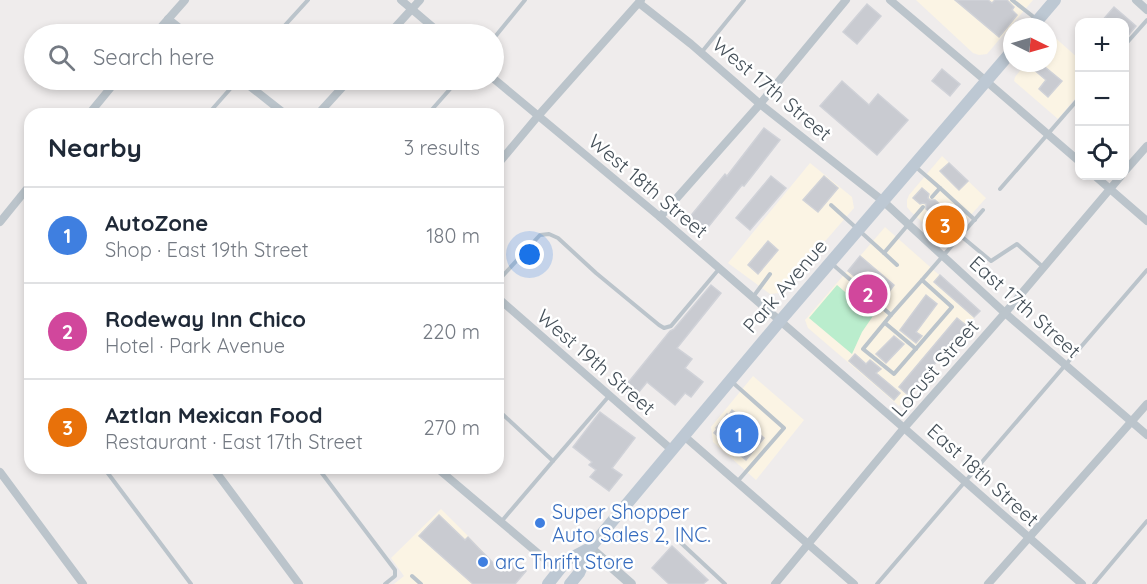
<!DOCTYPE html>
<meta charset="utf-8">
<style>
:root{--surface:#fff;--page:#f2f2f3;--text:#1f2937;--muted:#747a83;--line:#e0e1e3;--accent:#db2777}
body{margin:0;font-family:Quicksand,sans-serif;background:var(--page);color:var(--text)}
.controls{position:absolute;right:18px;top:18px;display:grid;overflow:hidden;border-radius:12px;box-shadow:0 3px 9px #0003}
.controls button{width:54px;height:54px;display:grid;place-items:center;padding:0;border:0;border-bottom:2px solid var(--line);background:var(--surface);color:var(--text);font:30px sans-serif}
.compass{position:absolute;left:1003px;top:18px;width:54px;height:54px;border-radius:50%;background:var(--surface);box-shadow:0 3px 9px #0003;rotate:95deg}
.you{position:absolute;left:530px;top:255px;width:21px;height:21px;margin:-15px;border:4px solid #fff;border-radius:50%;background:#1a73e8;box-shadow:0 0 0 9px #1a73e833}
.badge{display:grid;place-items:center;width:39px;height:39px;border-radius:50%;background:var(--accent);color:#fff;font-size:20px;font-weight:700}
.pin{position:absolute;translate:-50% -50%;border:3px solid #fff;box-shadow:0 2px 6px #0006}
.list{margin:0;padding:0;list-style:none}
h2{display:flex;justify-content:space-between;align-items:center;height:78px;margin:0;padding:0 24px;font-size:26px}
h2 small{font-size:20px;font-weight:400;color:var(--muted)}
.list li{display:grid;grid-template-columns:39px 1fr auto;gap:18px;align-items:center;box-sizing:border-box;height:96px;padding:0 24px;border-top:2px solid var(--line)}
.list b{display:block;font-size:22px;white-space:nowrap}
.list p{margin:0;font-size:20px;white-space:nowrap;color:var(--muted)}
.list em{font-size:20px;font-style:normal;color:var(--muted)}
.icon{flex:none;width:33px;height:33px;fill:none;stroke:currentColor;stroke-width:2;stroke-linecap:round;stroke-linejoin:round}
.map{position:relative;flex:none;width:1147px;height:584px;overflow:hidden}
.search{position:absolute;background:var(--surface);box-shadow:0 3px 9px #0003;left:24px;top:24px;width:480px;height:66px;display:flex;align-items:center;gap:15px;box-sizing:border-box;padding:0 21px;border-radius:33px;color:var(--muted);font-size:22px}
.panel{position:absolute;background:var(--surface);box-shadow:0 3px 9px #0003;left:24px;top:108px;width:480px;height:366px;border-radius:18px}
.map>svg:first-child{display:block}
.commercial{fill:#fbf4e4}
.green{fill:#baedcd}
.building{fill:#c9cbd1;stroke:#d0d2d8;stroke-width:1.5}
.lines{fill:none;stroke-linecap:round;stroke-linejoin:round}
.service{stroke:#bbc4cb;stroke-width:4}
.minor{stroke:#bbc4cb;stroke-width:8}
.tertiary{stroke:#bbc4cb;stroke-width:10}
.secondary{stroke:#bdc8d3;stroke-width:12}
.shop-dot{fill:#3f7fe0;stroke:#fff;stroke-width:2}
.labels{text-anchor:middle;stroke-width:5;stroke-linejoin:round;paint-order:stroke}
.street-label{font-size:20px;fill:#455059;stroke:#fff}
.shop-label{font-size:20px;fill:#366cbe;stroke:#fff;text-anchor:start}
</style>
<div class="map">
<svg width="1147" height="584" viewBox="0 0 1147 584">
<rect width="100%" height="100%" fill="#efecec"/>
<!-- commercial -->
<g class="commercial">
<polygon points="916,0 1033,0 987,54 979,55 973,53"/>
<polygon points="1051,34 1079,59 1079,94 1058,119 1014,81 1015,77 1026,63 1048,63 1048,38"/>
<polygon points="942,156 986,198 946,243 911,212 907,207 907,200 909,195"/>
<polygon points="810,163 852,197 854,208 780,293 770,294 728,263"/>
<polygon points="885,227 980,311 899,406 808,328 805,320"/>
<polygon points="753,376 804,420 756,480 713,442 711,427"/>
<polygon points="441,509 484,552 483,554 515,584 394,584 404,576 391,558"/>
</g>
<!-- green -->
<polygon class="green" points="837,285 873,316 862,332 852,354 809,318"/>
<!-- building -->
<g class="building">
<polygon points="955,0 988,0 992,3 995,0 1007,0 1014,7 1012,10 1017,15 999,37"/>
<polygon points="867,4 881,16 857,44 843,32"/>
<polygon points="1114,7 1136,26 1125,39 1125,22 1101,22"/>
<polygon points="1036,63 1040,63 1062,81 1048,97 1039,89 1046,80 1032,68"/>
<polygon points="942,69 960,84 950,96 932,81"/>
<polygon points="842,81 869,105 878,94 908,120 877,155 820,106"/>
<polygon points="764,128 780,140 744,186 742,185 705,231 689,218 725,174 727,176"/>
<polygon points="949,163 968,181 959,190 940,171"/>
<polygon points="771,176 786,188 750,230 736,218"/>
<polygon points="824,176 838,188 818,212 803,200"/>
<polygon points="922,188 929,194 928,198 930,200 935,200 943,207 935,216 926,209 926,204 923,203 920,204 913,198"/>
<polygon points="768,241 778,250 758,274 748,265"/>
<polygon points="860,256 894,285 883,300 848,271"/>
<polygon points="940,275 980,311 974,317 934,282"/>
<polygon points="711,285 721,293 677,348 692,359 685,368 703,382 691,397 685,393 675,405 647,382 634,398 623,389 670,331 674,329"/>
<polygon points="926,295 937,304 916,332 922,336 916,343 900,330"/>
<polygon points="957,318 967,326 908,395 899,387"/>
<polygon points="894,336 904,344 886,363 876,354"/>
<polygon points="855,354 866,364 870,360 881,369 876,373 900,393 894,400 849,361"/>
<polygon points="732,410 756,429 755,430 764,438 746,460 720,439 720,438 714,433 717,429 716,428 727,414 729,415"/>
<polygon points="600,412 635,438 612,468 622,475 609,491 590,477 596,470 589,465 592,462 573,447"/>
<polygon points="439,515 465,540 468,537 500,570 511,558 526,571 515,584 473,584 419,536"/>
<polygon points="672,546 708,580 703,584 669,584 652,568"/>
</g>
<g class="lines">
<!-- service -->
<g class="service">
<polyline points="1012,0 1035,18"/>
<polyline points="277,34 308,0"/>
<polyline points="494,38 525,0"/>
<polyline points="1124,46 1147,20"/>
<polyline points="701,53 744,0"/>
<polyline points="208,114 238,80"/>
<polyline points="428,114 458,80"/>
<polyline points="917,168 940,188 932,197"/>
<polyline points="940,188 975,220"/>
<polyline points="1000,189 1080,97"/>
<polyline points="831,205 884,253 923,207"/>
<polyline points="961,236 991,261 1017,244 1043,267"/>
<polyline points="884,253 897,265"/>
<polyline points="831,263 891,315 863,349 894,374 952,307 922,280 983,210"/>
<polyline points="498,281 540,235 549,234 558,238 596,273 659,325 664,328 671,326 719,269"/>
<polyline points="753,297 770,274"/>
<polyline points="891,315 922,280"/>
<polyline points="885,323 916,349"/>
<polyline points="731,381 784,428 737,482"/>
<polyline points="498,410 553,461 609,396"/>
<polyline points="104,468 191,584"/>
<polyline points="318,468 395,570 395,576 385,584"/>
<polyline points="501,522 553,461"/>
<polyline points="680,542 725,584"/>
<polyline points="412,576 421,584"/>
<polyline points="877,584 1147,270"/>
<polyline points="1094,584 1147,521"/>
</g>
<!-- minor -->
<g class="minor">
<polyline points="401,0 441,34"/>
<polyline points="890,0 986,81 1080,162"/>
<polyline points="1136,0 1147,10"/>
<polyline points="639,3 691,44 760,104 883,201 1005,313 1147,435"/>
<polyline points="168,19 187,34"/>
<polyline points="155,34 185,0"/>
<polyline points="389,34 420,0"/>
<polyline points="494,79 660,217 904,428 1082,584"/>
<polyline points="242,80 285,114"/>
<polyline points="89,114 117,80"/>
<polyline points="318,114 349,80"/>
<polyline points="498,164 538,116 641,0"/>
<polyline points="1124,172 1147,146"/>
<polyline points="1095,176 1147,221"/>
<polyline points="660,217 760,104 846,0"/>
<polyline points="0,222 30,185"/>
<polyline points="498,298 672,450"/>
<polyline points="684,436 854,584"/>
<polyline points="213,468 299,584"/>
<polyline points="437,468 559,571"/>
<polyline points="0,472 83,584"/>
<polyline points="775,584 904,428 1005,313 1121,176"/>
<polyline points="988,584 1147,404"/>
</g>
<!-- tertiary -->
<polyline class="tertiary" points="590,548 631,584"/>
<!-- secondary -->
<g class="secondary">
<polyline points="1032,27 1055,0"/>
<polyline points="548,584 567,560 590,548"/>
<polyline points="570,584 579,573 590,548 780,321 1012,51"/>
</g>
</g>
<!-- markers -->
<g class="shop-dot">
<circle cx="540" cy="523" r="6"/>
<circle cx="483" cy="562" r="6"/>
</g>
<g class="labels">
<!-- street labels -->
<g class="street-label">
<text transform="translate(772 89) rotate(40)" y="7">West 17th Street</text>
<text transform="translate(648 186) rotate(40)" y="7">West 18th Street</text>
<text transform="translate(785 286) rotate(-49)" y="7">Park Avenue</text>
<text transform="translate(1025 307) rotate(42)" y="7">East 17th Street</text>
<text transform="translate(596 362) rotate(41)" y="7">West 19th Street</text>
<text transform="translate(935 368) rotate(-49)" y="7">Locust Street</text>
<text transform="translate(983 475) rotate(42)" y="7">East 18th Street</text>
</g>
<!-- shop labels -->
<g class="shop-label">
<text x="552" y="519">Super Shopper<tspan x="552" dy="23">Auto Sales 2, INC.</tspan></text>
<text x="495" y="569">arc Thrift Store</text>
</g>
</g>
</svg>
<div class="controls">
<button>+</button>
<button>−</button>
<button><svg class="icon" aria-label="locate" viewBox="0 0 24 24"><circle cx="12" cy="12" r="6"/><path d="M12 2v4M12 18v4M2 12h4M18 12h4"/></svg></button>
</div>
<svg class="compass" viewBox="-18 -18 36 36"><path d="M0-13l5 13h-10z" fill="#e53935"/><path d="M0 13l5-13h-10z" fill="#747a83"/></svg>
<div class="you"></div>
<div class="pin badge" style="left:739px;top:434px;background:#3f7fe0">1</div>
<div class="pin badge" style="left:868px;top:294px;background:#d1479c">2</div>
<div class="pin badge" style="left:945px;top:225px;background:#e8710a">3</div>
<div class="search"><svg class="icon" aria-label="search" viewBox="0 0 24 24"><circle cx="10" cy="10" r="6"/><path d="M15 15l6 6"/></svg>Search here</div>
<section class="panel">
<h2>Nearby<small>3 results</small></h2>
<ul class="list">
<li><span class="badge" style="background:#3f7fe0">1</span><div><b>AutoZone</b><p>Shop · East 19th Street</p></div><em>180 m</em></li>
<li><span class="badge" style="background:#d1479c">2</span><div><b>Rodeway Inn Chico</b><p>Hotel · Park Avenue</p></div><em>220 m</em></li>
<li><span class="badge" style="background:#e8710a">3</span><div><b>Aztlan Mexican Food</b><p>Restaurant · East 17th Street</p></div><em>270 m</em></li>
</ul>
</section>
</div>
